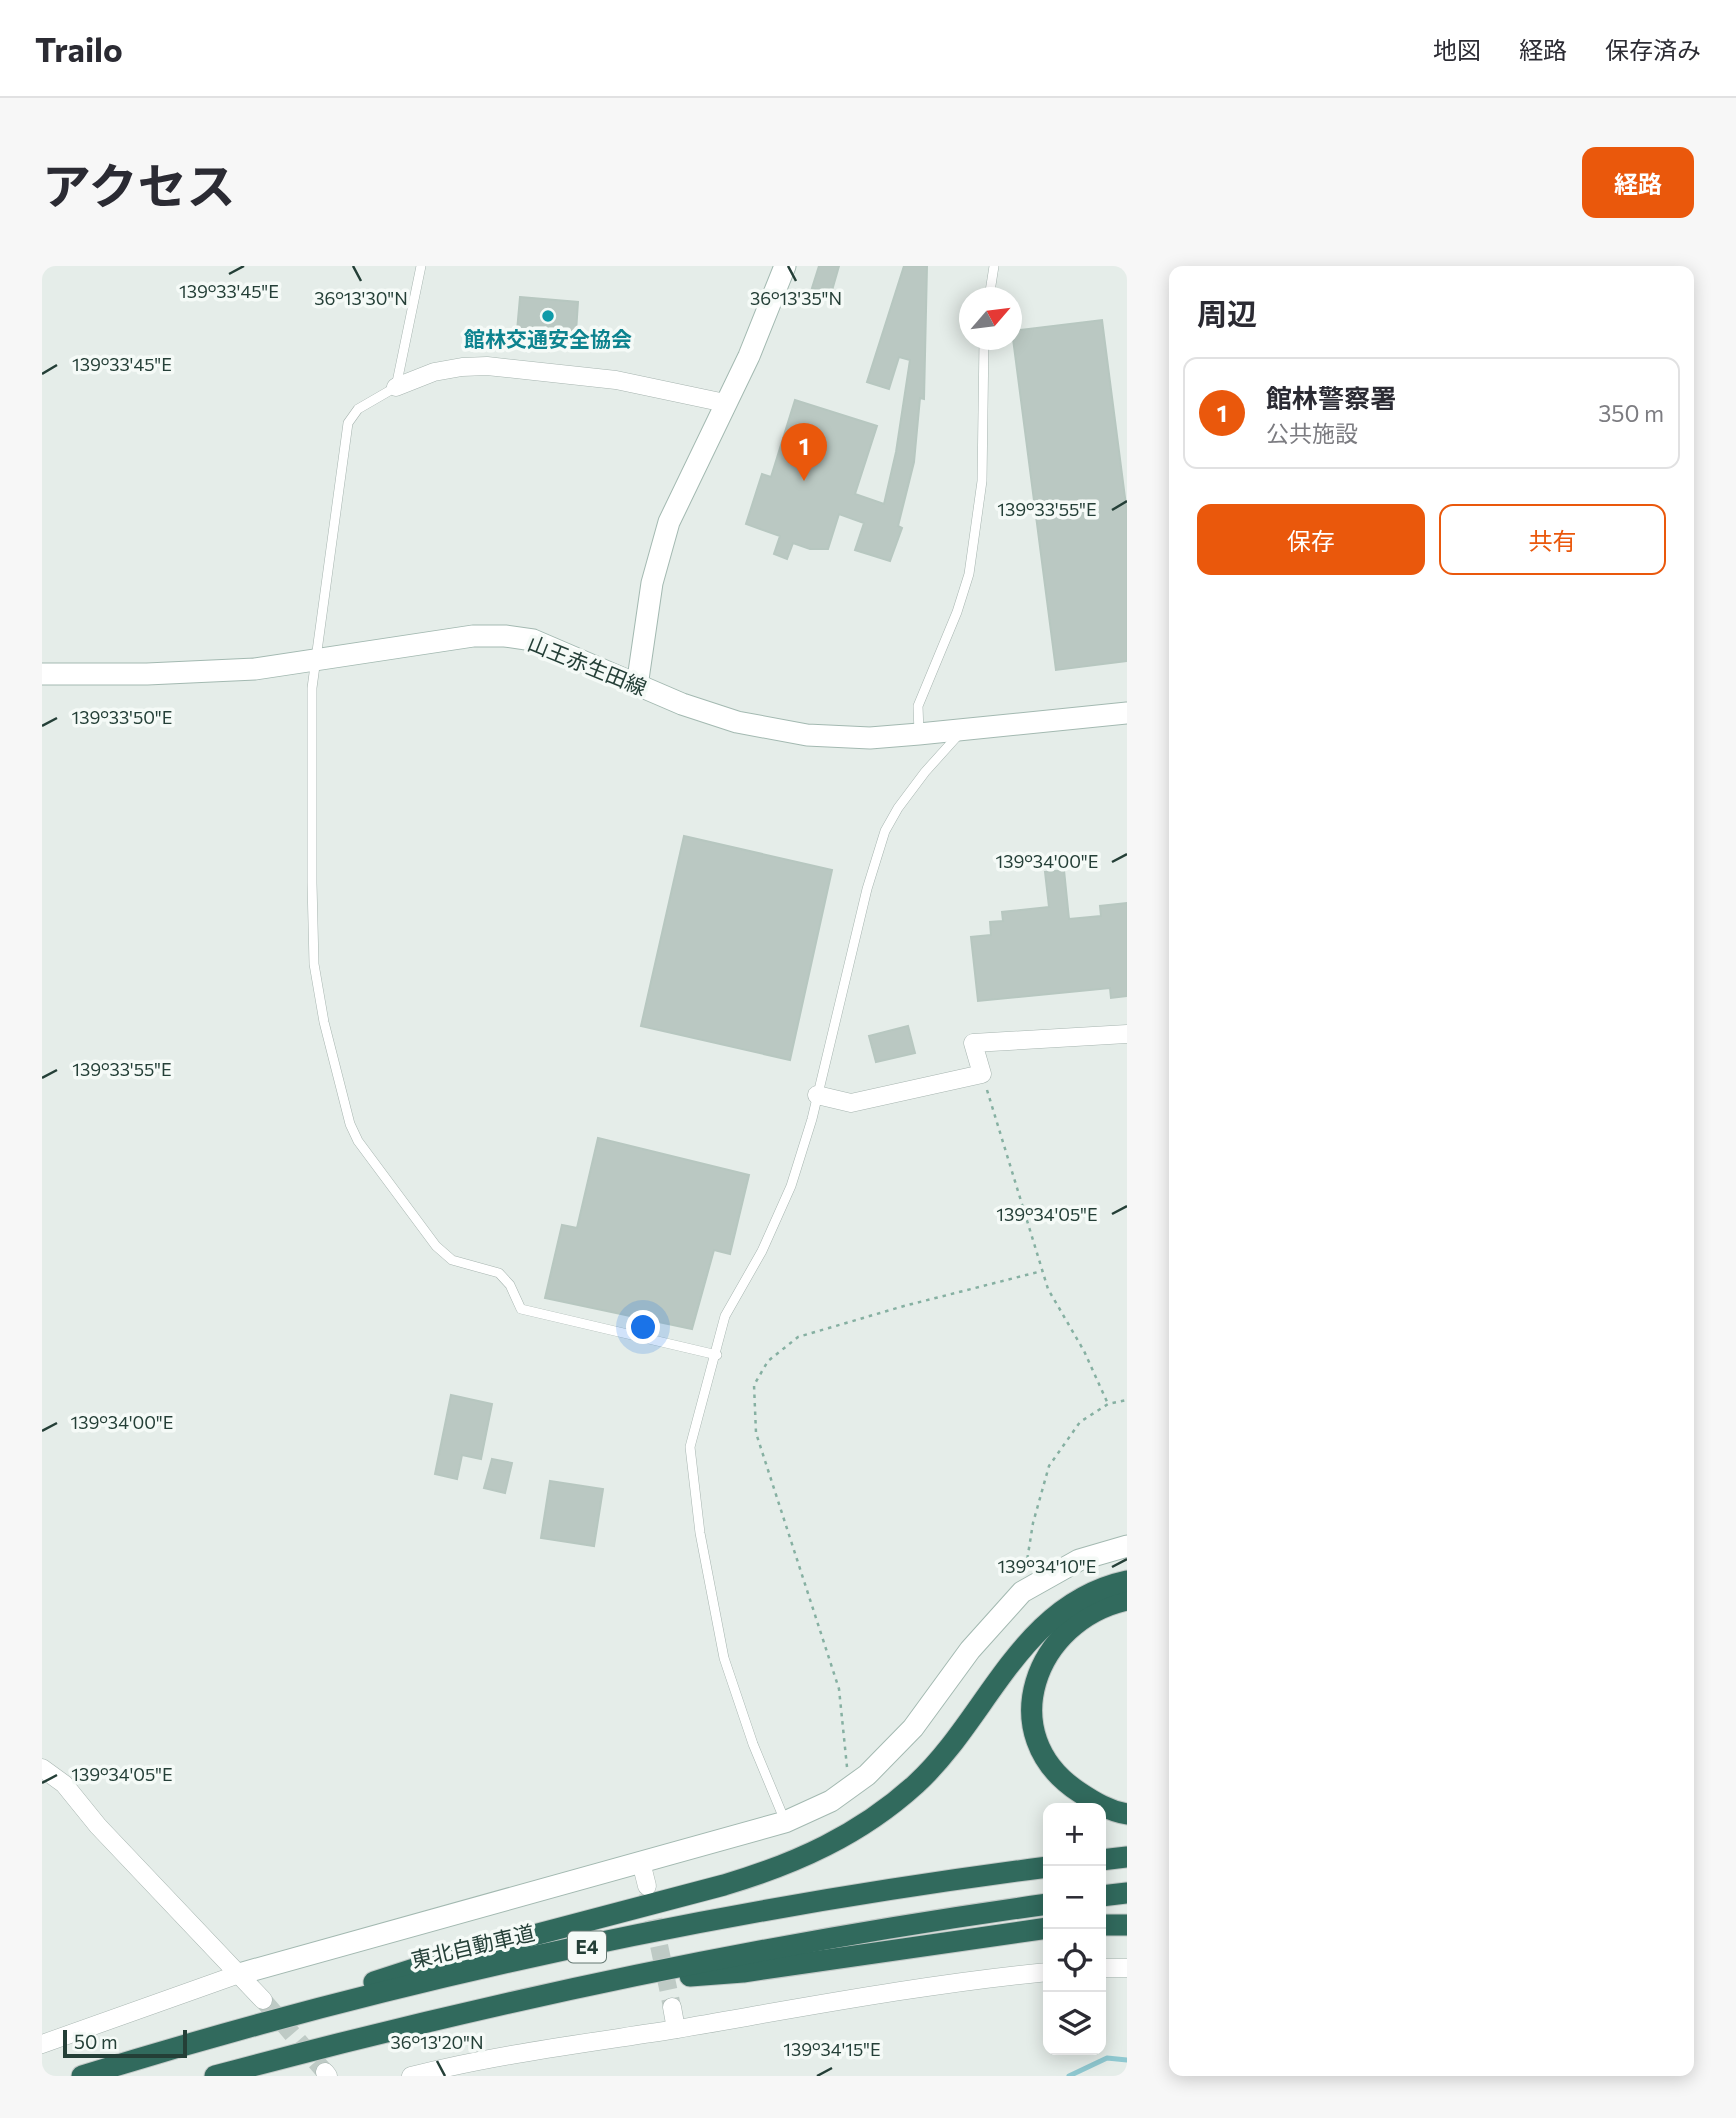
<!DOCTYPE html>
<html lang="ja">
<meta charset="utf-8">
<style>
:root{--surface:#fff;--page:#f7f7f7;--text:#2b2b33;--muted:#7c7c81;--line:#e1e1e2;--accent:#ea580c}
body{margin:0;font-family:Commissioner,"Noto Sans JP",sans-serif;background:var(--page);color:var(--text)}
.controls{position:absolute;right:21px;bottom:21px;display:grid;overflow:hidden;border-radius:14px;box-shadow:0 4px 18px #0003}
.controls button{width:63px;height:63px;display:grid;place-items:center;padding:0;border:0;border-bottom:2px solid var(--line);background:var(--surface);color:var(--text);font:35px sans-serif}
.compass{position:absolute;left:917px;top:21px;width:63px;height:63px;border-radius:50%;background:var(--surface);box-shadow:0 4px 18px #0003;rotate:62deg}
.scale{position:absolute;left:21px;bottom:18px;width:124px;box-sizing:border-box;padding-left:7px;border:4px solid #243f37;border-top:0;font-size:19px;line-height:24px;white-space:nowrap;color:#243f37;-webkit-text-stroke:5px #f5faf7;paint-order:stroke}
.you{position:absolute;left:602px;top:1062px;width:24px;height:24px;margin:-18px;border:5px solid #fff;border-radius:50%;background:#1a73e8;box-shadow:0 0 0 10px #1a73e833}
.badge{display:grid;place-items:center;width:46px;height:46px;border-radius:50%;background:var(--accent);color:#fff;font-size:23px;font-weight:700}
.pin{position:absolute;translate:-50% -58px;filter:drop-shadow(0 2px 4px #0008)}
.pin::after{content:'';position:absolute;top:37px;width:24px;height:21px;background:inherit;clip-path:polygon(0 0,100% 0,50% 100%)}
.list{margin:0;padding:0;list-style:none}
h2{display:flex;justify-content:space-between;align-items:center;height:91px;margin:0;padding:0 28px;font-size:30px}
h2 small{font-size:23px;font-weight:400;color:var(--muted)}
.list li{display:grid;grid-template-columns:46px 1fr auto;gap:21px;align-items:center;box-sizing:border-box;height:112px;margin:0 14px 14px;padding:0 14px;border:2px solid var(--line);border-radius:14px}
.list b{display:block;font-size:26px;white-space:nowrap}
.list p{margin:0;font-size:23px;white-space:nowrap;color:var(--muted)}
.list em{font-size:23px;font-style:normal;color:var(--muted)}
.actions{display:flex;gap:14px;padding:21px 28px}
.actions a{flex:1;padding:16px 0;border:2px solid var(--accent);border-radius:14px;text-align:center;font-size:24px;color:var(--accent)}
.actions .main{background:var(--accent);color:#fff}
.icon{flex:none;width:38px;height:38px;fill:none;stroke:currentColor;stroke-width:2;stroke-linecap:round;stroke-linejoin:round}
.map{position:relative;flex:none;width:1085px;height:1810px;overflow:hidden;border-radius:14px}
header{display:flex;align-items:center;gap:42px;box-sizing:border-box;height:98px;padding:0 35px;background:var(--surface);border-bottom:2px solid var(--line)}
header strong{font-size:33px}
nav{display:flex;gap:38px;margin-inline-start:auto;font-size:24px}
.intro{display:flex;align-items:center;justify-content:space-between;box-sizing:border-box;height:168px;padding:0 42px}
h1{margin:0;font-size:49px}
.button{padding:18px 32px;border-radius:14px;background:var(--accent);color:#fff;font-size:24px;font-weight:700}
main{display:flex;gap:42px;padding:0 42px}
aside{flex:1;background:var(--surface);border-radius:14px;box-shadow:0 4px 18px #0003}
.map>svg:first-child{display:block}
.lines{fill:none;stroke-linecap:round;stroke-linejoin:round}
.stream{stroke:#8fc8d0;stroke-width:5}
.building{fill:#bac8c2;stroke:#b7c7c0;stroke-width:2}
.street-tunnel{stroke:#becac5;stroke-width:18;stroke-dasharray:18 9;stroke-linecap:butt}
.lane-casing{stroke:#a7b5b0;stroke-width:10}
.street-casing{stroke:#a7b5b0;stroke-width:19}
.secondary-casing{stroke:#a3b9b1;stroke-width:23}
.highway-casing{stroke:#c2c9c7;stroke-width:23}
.path{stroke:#86b0a2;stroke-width:2.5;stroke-dasharray:3.5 5;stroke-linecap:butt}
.lane{stroke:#fff;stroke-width:9}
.street{stroke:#fff;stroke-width:18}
.secondary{stroke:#fff;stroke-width:21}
.highway{stroke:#316a5d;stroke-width:21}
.ticks{fill:none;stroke:#243f37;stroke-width:2.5}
.culture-dot{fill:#0f9aa8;stroke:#f5faf7;stroke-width:2.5}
.labels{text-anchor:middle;stroke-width:7;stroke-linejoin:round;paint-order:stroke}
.shield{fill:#f5faf7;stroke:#637771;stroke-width:2}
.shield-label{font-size:19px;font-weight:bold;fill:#243f37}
.culture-label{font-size:21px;font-weight:bold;fill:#0d838f;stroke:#f5faf7}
.street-label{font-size:21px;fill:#243f37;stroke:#f5faf7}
.ticks-label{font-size:18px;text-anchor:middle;fill:#243f37;stroke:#f5faf7;stroke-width:7;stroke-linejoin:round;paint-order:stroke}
</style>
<header>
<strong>Trailo</strong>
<nav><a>地図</a><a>経路</a><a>保存済み</a></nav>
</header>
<div class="intro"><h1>アクセス</h1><a class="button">経路</a></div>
<main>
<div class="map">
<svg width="1085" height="1810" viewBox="0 0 1085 1810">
<rect width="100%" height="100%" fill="#e5ede9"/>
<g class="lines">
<!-- stream -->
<polyline class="stream" points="1027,1810 1065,1792 1085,1794"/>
</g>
<!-- building -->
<g class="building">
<polygon points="777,0 797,0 789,28 770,22"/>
<polygon points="862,0 885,0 882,133 878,132 872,196 856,260 860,262 848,295 813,284 822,257 797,248 786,283 768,283 751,277 745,293 732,288 738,270 704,258 720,208 729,211 753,134 835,160 813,228 842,238 854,186 868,94 857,91 847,123 825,116"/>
<polygon points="478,31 536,36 533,81 496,78 497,67 475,65"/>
<polygon points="1060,54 1085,247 1085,395 1014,404 970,65"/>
<polygon points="642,570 790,604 748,794 599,760"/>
<polygon points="1022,604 1027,653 1059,650 1058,640 1085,637 1085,730 1069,732 1068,722 936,735 929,671 949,669 948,656 961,655 960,646 1007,641 1003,606"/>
<polygon points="866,760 873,787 834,796 827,770"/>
<polygon points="556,872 707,909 688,988 672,984 650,1063 503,1032 520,959 535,962"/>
<polygon points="409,1129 450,1138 439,1193 420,1189 415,1213 393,1208"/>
<polygon points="450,1193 470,1197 463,1227 442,1222"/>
<polygon points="508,1215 561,1223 552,1280 499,1272"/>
</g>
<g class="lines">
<!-- street-tunnel -->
<g class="street-tunnel">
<polyline points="606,1627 630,1741"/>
<polyline points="221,1734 283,1806"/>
</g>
<defs>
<g id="lane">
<polyline points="379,0 354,121 316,143 306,157 270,422 270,617 272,698 282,756 308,858 316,875 394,980 410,994 457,1007 468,1019 479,1043 675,1089"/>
<polyline points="947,32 952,0"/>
<polyline points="877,467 876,440 915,346 927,308 940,215 942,74"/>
<polyline points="743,1555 711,1478 682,1392 658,1267 648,1181 683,1050 720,985 749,920 770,853 825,623 843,565 856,542 883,506 919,466"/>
</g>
<g id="street">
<polyline points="354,121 392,106 420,101 445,100 574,114 683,137"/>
<polyline points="775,829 809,837 940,808 931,777 1085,768"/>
<polyline points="0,1502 22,1518 56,1560 221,1734"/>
<polyline points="599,1596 605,1620"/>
<polyline points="1059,1702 1085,1702"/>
<polyline points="630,1741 634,1763"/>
<polyline points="0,1778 197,1708"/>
<polyline points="283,1806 286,1810"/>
<path d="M369 1810C456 1788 546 1777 635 1763 758 1742 882 1718 1006 1706"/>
</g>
<g id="secondary">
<polyline points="0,408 105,408 213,403 431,370 463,370 491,374 640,438 695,456 765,469 828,472 877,468 1085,447"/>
<polyline points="595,420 610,317 627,256 707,90 743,0"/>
<polyline points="197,1708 743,1556 789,1535 825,1509 871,1462 928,1384 980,1326 1037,1294 1085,1280"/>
</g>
<g id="highway">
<path d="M1085 1334C993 1354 950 1469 1037 1526 1052 1536 1067 1545 1085 1548"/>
<polyline points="1059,1594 1085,1591"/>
<polyline points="1059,1630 1085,1627"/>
<polyline points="1059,1659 1085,1659"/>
<polyline points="648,1710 701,1706 1006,1662"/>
<path d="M332 1716 409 1691 682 1619C753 1598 818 1569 874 1518 946 1452 978 1338 1085 1315"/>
<path d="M40 1810C353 1713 681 1643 1006 1601"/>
<path d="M173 1810C447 1736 725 1677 1006 1638"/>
</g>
</defs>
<!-- lane casing -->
<use href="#lane" class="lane-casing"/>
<!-- street casing -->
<use href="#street" class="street-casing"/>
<!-- secondary casing -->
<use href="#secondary" class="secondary-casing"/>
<!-- highway casing -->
<use href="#highway" class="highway-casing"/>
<!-- path -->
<g class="path">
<polyline points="945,824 1006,1023 1042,1085 1066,1138"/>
<polyline points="984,1301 991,1257 1007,1200 1038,1156 1066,1138 1085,1134"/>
<polyline points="805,1501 797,1423 714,1167 712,1119 726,1095 756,1071 862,1040 1000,1005"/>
</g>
<!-- lane -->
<use href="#lane" class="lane"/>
<!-- street -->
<use href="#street" class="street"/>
<!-- secondary -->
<use href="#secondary" class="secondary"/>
<!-- highway -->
<use href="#highway" class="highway"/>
</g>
<!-- ticks -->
<path class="ticks" d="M311 0 319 15M746 0 754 15M187 8 202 0M0 108 15 99M1070 244 1085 235M0 460 15 452M1070 596 1085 588M0 812 15 804M1070 948 1085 940M0 1165 15 1157M1070 1301 1085 1293M0 1517 15 1509M395 1795 403 1810M775 1810 790 1802"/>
<!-- markers -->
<circle class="culture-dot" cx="506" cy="50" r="7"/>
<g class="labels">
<!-- shield labels -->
<rect class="shield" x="526" y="1665.5" width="38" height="31" rx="5"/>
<g class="shield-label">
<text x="545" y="1688">E4</text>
</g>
<!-- culture labels -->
<g class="culture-label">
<text x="506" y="81">館林交通安全協会</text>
</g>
<!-- street labels -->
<g class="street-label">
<text transform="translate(545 400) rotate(22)" y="7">山王赤生田線</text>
<text transform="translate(431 1681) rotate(-13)" y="7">東北自動車道</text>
</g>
</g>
<g class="ticks-label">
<text x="187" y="32">139°33'45"E</text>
<text x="319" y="39">36°13'30"N</text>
<text x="754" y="39">36°13'35"N</text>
<text x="80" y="105">139°33'45"E</text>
<text x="1005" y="250">139°33'55"E</text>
<text x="80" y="458">139°33'50"E</text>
<text x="1005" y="602">139°34'00"E</text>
<text x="80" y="810">139°33'55"E</text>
<text x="1005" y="955">139°34'05"E</text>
<text x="80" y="1163">139°34'00"E</text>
<text x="1005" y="1307">139°34'10"E</text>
<text x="80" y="1515">139°34'05"E</text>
<text x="395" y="1783">36°13'20"N</text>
<text x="790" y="1790">139°34'15"E</text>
</g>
</svg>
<div class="controls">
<button>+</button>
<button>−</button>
<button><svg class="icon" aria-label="locate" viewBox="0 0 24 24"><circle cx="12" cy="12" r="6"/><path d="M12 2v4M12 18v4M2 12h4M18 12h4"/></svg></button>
<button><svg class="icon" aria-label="layers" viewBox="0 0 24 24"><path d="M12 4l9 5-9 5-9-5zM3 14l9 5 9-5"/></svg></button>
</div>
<svg class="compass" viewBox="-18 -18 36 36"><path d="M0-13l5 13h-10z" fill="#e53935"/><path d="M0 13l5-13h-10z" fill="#7c7c81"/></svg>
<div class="scale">50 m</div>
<div class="you"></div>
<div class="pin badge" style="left:762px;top:215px">1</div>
</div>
<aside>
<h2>周辺<small></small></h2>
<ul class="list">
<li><span class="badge">1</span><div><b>館林警察署</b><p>公共施設</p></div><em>350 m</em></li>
</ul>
<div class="actions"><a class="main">保存</a><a>共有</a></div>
</aside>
</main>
